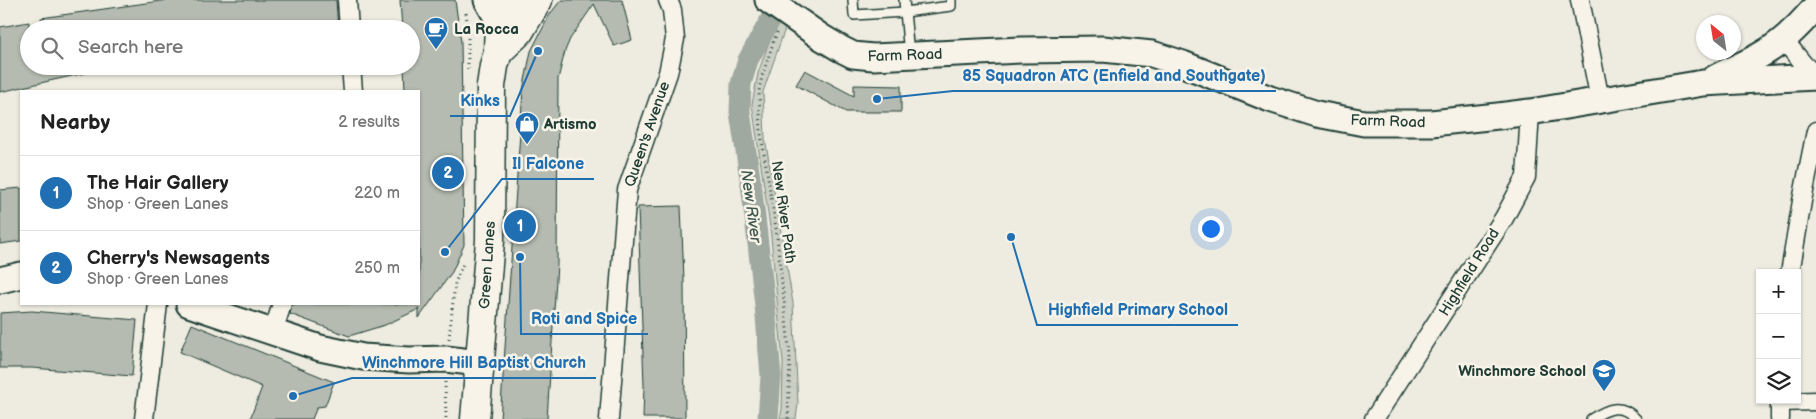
<!DOCTYPE html>
<meta charset="utf-8">
<style>
:root{--surface:#fff;--page:#f6f6f6;--text:#222;--muted:#767676;--line:#e0e0e0;--accent:#1f6fb2}
body{margin:0;font-family:"Balsamiq Sans",sans-serif;background:var(--page);color:var(--text)}
.controls{position:absolute;right:15px;bottom:15px;display:grid;overflow:hidden;border-radius:0px;box-shadow:0 1px 4px #0004}
.controls button{width:45px;height:45px;display:grid;place-items:center;padding:0;border:0;border-bottom:1px solid var(--line);background:var(--surface);color:var(--text);font:25px sans-serif}
.compass{position:absolute;left:1696px;top:15px;width:45px;height:45px;border-radius:50%;background:var(--surface);box-shadow:0 1px 4px #0004;rotate:330deg}
.you{position:absolute;left:1210px;top:228px;width:18px;height:18px;margin:-12px;border:4px solid #fff;border-radius:50%;background:#1a73e8;box-shadow:0 0 0 8px #1a73e833}
.badge{display:grid;place-items:center;width:32px;height:32px;border-radius:50%;background:var(--accent);color:#fff;font-size:16px;font-weight:700}
.pin{position:absolute;translate:-50% -50%;border:2px solid #fff;box-shadow:0 1px 5px #0006}
.list{margin:0;padding:0;list-style:none}
h2{display:flex;justify-content:space-between;align-items:center;height:65px;margin:0;padding:0 20px;font-size:21px}
h2 small{font-size:16px;font-weight:400;color:var(--muted)}
.list li{display:grid;grid-template-columns:32px 1fr auto;gap:15px;align-items:center;box-sizing:border-box;height:75px;padding:0 20px;border-top:1px solid var(--line)}
.list b{display:block;font-size:19px;white-space:nowrap}
.list p{margin:0;font-size:16px;white-space:nowrap;color:var(--muted)}
.list em{font-size:16px;font-style:normal;color:var(--muted)}
.icon{flex:none;width:28px;height:28px;fill:none;stroke:currentColor;stroke-width:2;stroke-linecap:round;stroke-linejoin:round}
.map{position:relative;flex:none;width:1816px;height:419px;overflow:hidden}
.search{position:absolute;background:var(--surface);box-shadow:0 1px 4px #0004;left:20px;top:20px;width:400px;height:55px;display:flex;align-items:center;gap:12px;box-sizing:border-box;padding:0 18px;border-radius:28px;color:var(--muted);font-size:19px}
.panel{position:absolute;background:var(--surface);box-shadow:0 1px 4px #0004;left:20px;top:90px;width:400px;height:215px;border-radius:0px}
.map>svg:first-child{display:block}
.green{fill:#cccfc4;stroke:#76867c}
.lines{fill:none;stroke-linecap:round;stroke-linejoin:round}
.canal{stroke:#9fa99f;stroke-width:21}
.building{fill:#b5bbb0;stroke:#1f3d34}
.lane-casing{stroke:#1f3d34;stroke-width:12}
.street-casing{stroke:#1f3d34;stroke-width:21}
.secondary-casing{stroke:#1f3d34;stroke-width:29}
.primary-casing{stroke:#1f3d34;stroke-width:31}
.path{stroke:#1f3d34;stroke-width:3;stroke-dasharray:1 4;stroke-linecap:butt}
.lane{stroke:#f7f3e8;stroke-width:9}
.street{stroke:#f7f3e8;stroke-width:18}
.secondary{stroke:#f7f3e8;stroke-width:25}
.primary{stroke:#f7f3e8;stroke-width:28}
.labels{text-anchor:middle;stroke-width:5;stroke-linejoin:round;paint-order:stroke}
.poi-label{font-size:15px;font-weight:bold;fill:#1f3d34;stroke:#f7f3e8;text-anchor:start}
.street-label{font-size:15px;fill:#1f3d34;stroke:#f7f3e8}
.water-label{font-size:16px;font-style:italic;fill:#3f584f;stroke:#f7f3e8}
.leader{fill:none;stroke:#1f6fb2;stroke-width:2}
.callout-dot{fill:#1f6fb2;stroke:#f7f3e8;stroke-width:2}
.callout-label{font-size:16px;text-anchor:middle;font-weight:bold;fill:#1f6fb2;stroke:#f7f3e8;stroke-width:5;stroke-linejoin:round;paint-order:stroke}
</style>
<div class="map">
<svg width="1816" height="419" viewBox="0 0 1816 419">
<rect width="100%" height="100%" fill="#eeece1"/>
<filter id="ink" filterUnits="userSpaceOnUse"><feTurbulence type="fractalNoise" baseFrequency=".02" numOctaves="2"/><feDisplacementMap in="SourceGraphic" scale="10" xChannelSelector="R" yChannelSelector="G"/><feConvolveMatrix kernelMatrix="1 2 1 2 8 2 1 2 1" color-interpolation-filters="sRGB"/></filter>
<g filter="url(#ink)">
<!-- green -->
<polygon class="green" points="777,19 787,23 763,92 765,138 793,303 798,404 796,419 780,419 782,409 783,363 770,227 752,104 758,73"/>
<g class="lines">
<!-- canal -->
<polyline class="canal" points="768,419 771,376 765,305 752,191 740,112 741,84 748,60 772,17 778,0"/>
</g>
<!-- building -->
<g class="building">
<polygon points="167,0 336,0 338,29 42,29 41,18"/>
<polygon points="400,0 455,0 461,42 464,245 452,272 419,318 419,309 385,325 349,336 290,314 292,304 419,304 419,91 405,91 404,66 411,66 411,29 402,29"/>
<polygon points="561,0 622,0 632,40 614,46 594,4 570,39 565,51 558,79 557,264 547,419 500,419 523,90 531,51 550,14"/>
<polygon points="29,22 29,66 84,66 85,73 0,92 0,27"/>
<polygon points="805,70 854,96 854,85 901,86 901,112 846,112 796,85"/>
<polygon points="21,188 21,241 0,244 0,190"/>
<polygon points="681,206 684,280 685,418 643,418 644,386 638,207"/>
<polygon points="32,311 137,320 132,376 32,368 0,368 0,313"/>
<polygon points="192,324 334,382 325,406 317,407 312,419 250,419 262,387 180,352"/>
</g>
<g class="lines">
<defs>
<g id="lane">
<polyline points="853,0 854,15 905,12 951,6 951,0"/>
<polyline points="904,0 909,55"/>
<path d="M1591 419C1607 409 1621 402 1636 419"/>
</g>
<g id="street">
<polyline points="347,0 349,29"/>
<polyline points="1580,0 1600,100"/>
<polyline points="1784,40 1804,65 1816,76"/>
<polyline points="351,66 353,91"/>
<polyline points="1790,273 1802,201 1816,131"/>
<polyline points="273,332 282,304"/>
<polyline points="1780,402 1816,401"/>
<polyline points="144,419 158,304"/>
<polyline points="609,419 627,190 668,73 675,39 672,10 668,0"/>
<polyline points="1374,419 1504,218 1526,177 1530,112"/>
<polyline points="1780,419 1780,400"/>
</g>
<g id="secondary">
<polyline points="487,0 499,21"/>
<polyline points="768,0 821,37 841,49 853,55 873,57 1021,50 1103,49 1152,54 1183,64 1270,99 1317,114 1364,123 1431,123 1498,116 1530,112 1703,83 1816,77"/>
<path d="M1715 78C1731 69 1748 63 1764 53 1785 41 1801 24 1816 6"/>
<polyline points="0,280 21,275"/>
<polyline points="189,304 320,348 363,357 409,360 446,359 479,363"/>
</g>
<g id="primary">
<polyline points="498,52 519,32 538,0"/>
<polyline points="475,419 490,241 491,86 494,66 498,52 499,21 510,0"/>
</g>
</defs>
<!-- lane casing -->
<use href="#lane" class="lane-casing"/>
<!-- street casing -->
<use href="#street" class="street-casing"/>
<!-- secondary casing -->
<use href="#secondary" class="secondary-casing"/>
<!-- primary casing -->
<use href="#primary" class="primary-casing"/>
<!-- path -->
<g class="path">
<polyline points="466,13 468,29 468,69"/>
<polyline points="777,32 762,76 759,91 761,134 776,228 790,356 788,419"/>
<polyline points="449,339 455,283 463,264"/>
<polyline points="445,382 446,419"/>
</g>
<!-- lane -->
<use href="#lane" class="lane"/>
<!-- street -->
<use href="#street" class="street"/>
<!-- secondary -->
<use href="#secondary" class="secondary"/>
<!-- primary -->
<use href="#primary" class="primary"/>
</g>
</g>
<!-- icons -->
<defs>
<symbol id="cafe-pin" viewBox="-11 -11 22 30"><path d="M0 17L-7.5 6A9.5 9.5 0 1 1 7.5 6Z" fill="#1f6fb2" stroke="#f7f3e8"/><path d="M-5.5-4.5H6V0H3Q3 3.5 0 3.5H-2.5Q-5.5 3.5-5.5 0ZM3-3.2v2h1.7v-2ZM-6 4.5H4V6H-6Z" fill="#fff"/></symbol>
<symbol id="shop-pin" viewBox="-11 -11 22 30"><path d="M0 17L-7.5 6A9.5 9.5 0 1 1 7.5 6Z" fill="#1f6fb2" stroke="#f7f3e8"/><path d="M-5-2.5h2.3a2.7 3.5 0 0 1 5.4 0H5L5.5 6h-11ZM-1.5-2.5h3a1.5 2.3 0 0 0-3 0Z" fill="#fff"/></symbol>
<symbol id="school-pin" viewBox="-11 -11 22 30"><path d="M0 17L-7.5 6A9.5 9.5 0 1 1 7.5 6Z" fill="#1f6fb2" stroke="#f7f3e8"/><path d="M0-5L7-2L0 1L-7-2ZM-4 1L0 2.5L4 1V4Q0 6-4 4Z" fill="#fff"/></symbol>
</defs>
<g fill-rule="evenodd">
<use href="#cafe-pin" x="422" y="15" width="28" height="38"/>
<use href="#shop-pin" x="513" y="110" width="28" height="38"/>
<use href="#school-pin" x="1590" y="357" width="28" height="38"/>
</g>
<g class="labels">
<!-- poi labels -->
<g class="poi-label">
<text x="454" y="34">La Rocca</text>
<text x="544" y="129">Artismo</text>
<text x="1586" y="376" text-anchor="end">Winchmore School</text>
</g>
<!-- street labels -->
<g class="street-label">
<text transform="translate(905 55) rotate(-2)" y="5">Farm Road</text>
<text transform="translate(1388 121) rotate(2)" y="5">Farm Road</text>
<text transform="translate(647 134) rotate(-71)" y="5">Queen's Avenue</text>
<text transform="translate(784 212) rotate(82)" y="5">New River Path</text>
<text transform="translate(487 265) rotate(-86)" y="5">Green Lanes</text>
<text transform="translate(1469 272) rotate(-58)" y="5">Highfield Road</text>
</g>
<!-- water labels -->
<g class="water-label">
<text transform="translate(752 206) rotate(82)" y="6">New River</text>
</g>
</g>
<!-- callouts -->
<path class="leader" d="M877 99L953 91H1276M538 51L510 116H450M445 252L502 179H594M1011 237L1037 325H1238M520 257L521 334H648M293 396L352 378H596"/>
<g class="callout-dot">
<circle cx="877" cy="99" r="5"/>
<circle cx="538" cy="51" r="5"/>
<circle cx="445" cy="252" r="5"/>
<circle cx="1011" cy="237" r="5"/>
<circle cx="520" cy="257" r="5"/>
<circle cx="293" cy="396" r="5"/>
</g>
<g class="callout-label">
<text x="1114" y="81">85 Squadron ATC (Enfield and Southgate)</text>
<text x="480" y="106">Kinks</text>
<text x="548" y="169">Il Falcone</text>
<text x="1138" y="315">Highfield Primary School</text>
<text x="584" y="324">Roti and Spice</text>
<text x="474" y="368">Winchmore Hill Baptist Church</text>
</g>
</svg>
<div class="controls">
<button>+</button>
<button>−</button>
<button><svg class="icon" aria-label="layers" viewBox="0 0 24 24"><path d="M12 4l9 5-9 5-9-5zM3 14l9 5 9-5"/></svg></button>
</div>
<svg class="compass" viewBox="-18 -18 36 36"><path d="M0-13l5 13h-10z" fill="#e53935"/><path d="M0 13l5-13h-10z" fill="#767676"/></svg>
<div class="you"></div>
<div class="pin badge" style="left:520px;top:226px">1</div>
<div class="pin badge" style="left:448px;top:173px">2</div>
<div class="search"><svg class="icon" aria-label="search" viewBox="0 0 24 24"><circle cx="10" cy="10" r="6"/><path d="M15 15l6 6"/></svg>Search here</div>
<section class="panel">
<h2>Nearby<small>2 results</small></h2>
<ul class="list">
<li><span class="badge">1</span><div><b>The Hair Gallery</b><p>Shop · Green Lanes</p></div><em>220 m</em></li>
<li><span class="badge">2</span><div><b>Cherry's Newsagents</b><p>Shop · Green Lanes</p></div><em>250 m</em></li>
</ul>
</section>
</div>
